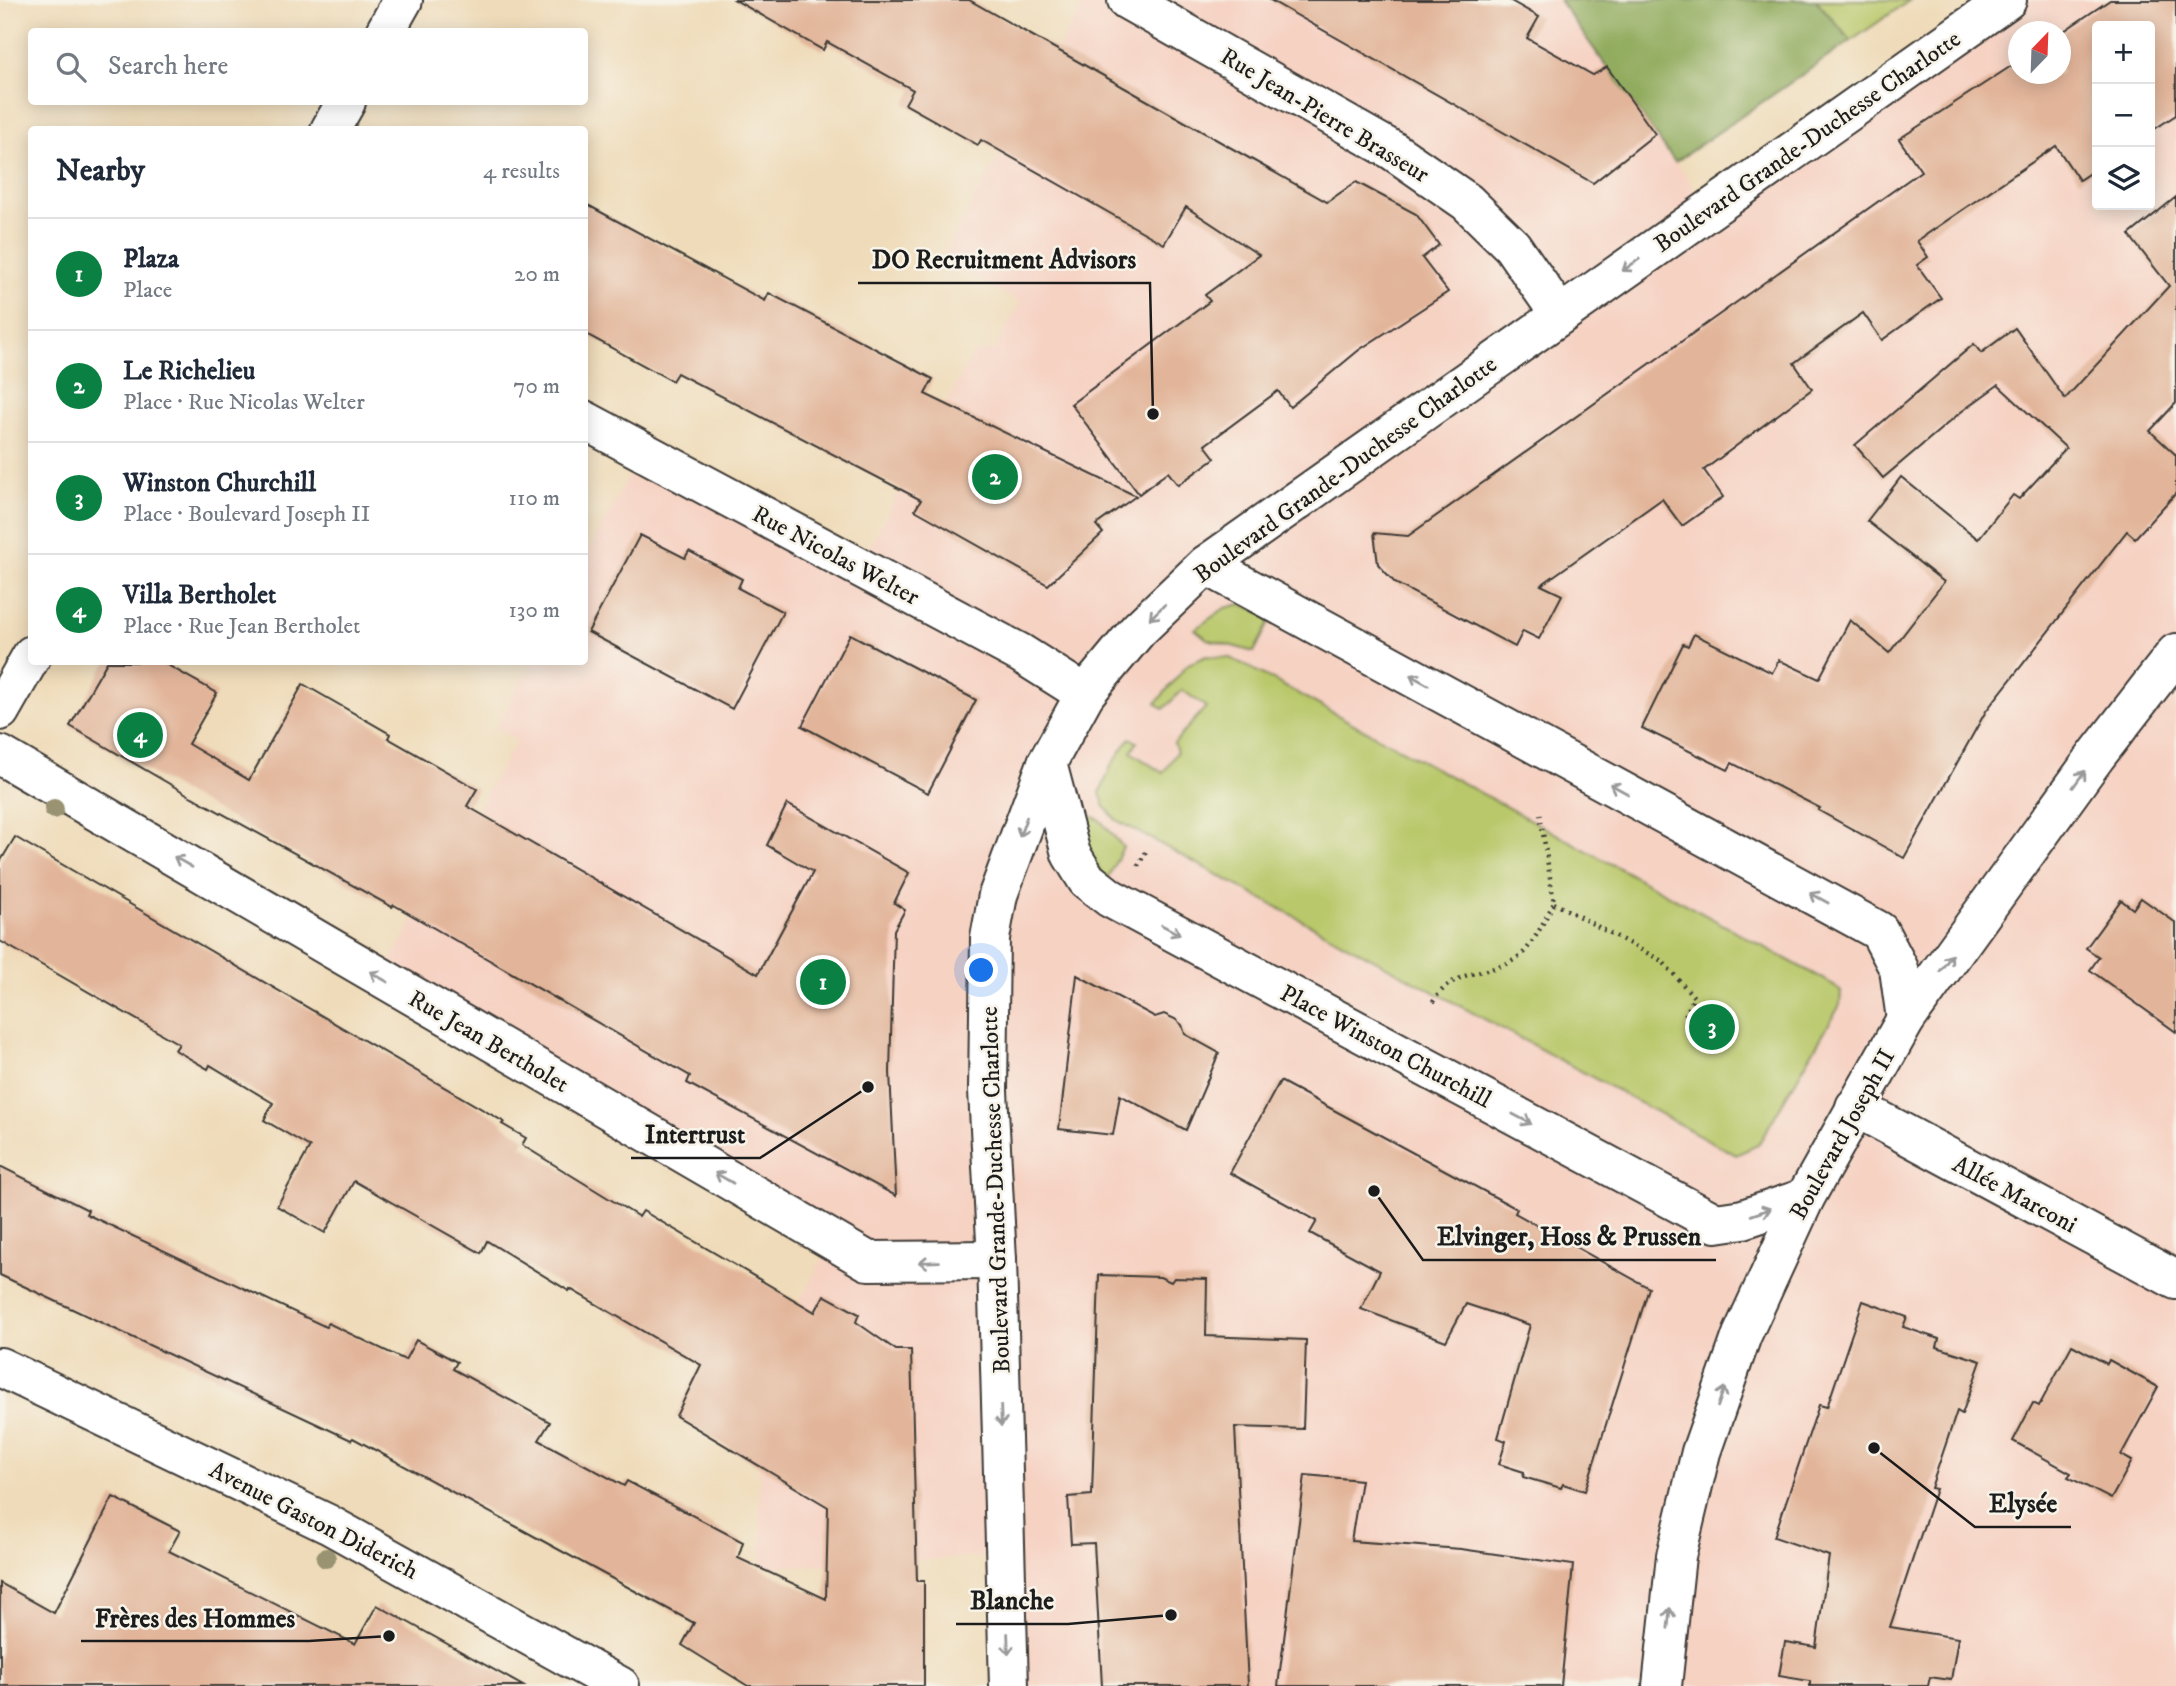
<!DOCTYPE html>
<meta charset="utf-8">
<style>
:root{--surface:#fff;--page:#f2f2f3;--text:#1f2937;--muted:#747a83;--line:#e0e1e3;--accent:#0b8043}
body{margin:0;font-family:"IM FELL DW Pica",serif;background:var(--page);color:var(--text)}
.controls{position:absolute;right:21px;top:21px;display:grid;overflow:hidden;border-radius:7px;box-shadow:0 4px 18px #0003}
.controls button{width:63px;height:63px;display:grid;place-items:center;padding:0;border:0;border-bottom:2px solid var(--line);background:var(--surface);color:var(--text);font:35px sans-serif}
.compass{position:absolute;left:2008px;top:21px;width:63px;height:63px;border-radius:50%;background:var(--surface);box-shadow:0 4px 18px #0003;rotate:23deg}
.you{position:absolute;left:982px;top:971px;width:24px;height:24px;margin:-18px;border:5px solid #fff;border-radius:50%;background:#1a73e8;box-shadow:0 0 0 10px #1a73e833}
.badge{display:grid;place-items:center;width:46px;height:46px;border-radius:50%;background:var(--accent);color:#fff;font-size:23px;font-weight:700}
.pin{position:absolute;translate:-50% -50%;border:4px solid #fff;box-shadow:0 2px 7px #0006}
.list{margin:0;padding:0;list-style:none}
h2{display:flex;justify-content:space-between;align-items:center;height:91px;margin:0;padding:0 28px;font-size:30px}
h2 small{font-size:23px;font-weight:400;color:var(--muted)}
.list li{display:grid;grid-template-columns:46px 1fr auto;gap:21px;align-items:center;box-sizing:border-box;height:112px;padding:0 28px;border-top:2px solid var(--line)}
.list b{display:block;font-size:26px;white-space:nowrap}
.list p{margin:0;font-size:23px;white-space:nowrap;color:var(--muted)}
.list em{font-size:23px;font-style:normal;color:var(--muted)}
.icon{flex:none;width:38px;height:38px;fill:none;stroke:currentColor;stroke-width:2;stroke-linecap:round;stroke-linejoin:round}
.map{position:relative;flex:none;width:2176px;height:1686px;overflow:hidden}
.search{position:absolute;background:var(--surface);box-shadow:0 4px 18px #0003;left:28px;top:28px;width:560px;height:77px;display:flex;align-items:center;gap:18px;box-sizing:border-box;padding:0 24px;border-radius:7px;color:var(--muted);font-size:26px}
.panel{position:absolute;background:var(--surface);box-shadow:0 4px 18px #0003;left:28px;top:126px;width:560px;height:539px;border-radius:7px}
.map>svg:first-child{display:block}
.built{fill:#f6d2c3;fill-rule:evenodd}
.green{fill:#b9c86b;stroke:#6a7244;stroke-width:2}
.forest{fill:#92ac5f;stroke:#57643e;stroke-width:2}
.building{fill:#e2b59a}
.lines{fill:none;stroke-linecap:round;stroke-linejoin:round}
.minor-casing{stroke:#3c3934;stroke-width:42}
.tertiary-casing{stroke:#3c3934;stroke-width:42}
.secondary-casing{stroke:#3c3934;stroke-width:42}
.primary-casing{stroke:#3c3934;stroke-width:42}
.path{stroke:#3c3934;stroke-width:4.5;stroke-dasharray:2 5;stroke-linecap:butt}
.minor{stroke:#fff;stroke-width:38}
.tertiary{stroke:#fff;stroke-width:38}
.secondary{stroke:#fff;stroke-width:38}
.primary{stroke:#fff;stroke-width:38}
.tree{fill:#999372}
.oneway{stroke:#999}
.labels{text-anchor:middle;stroke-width:5;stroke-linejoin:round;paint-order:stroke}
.street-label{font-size:24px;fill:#1c1c1c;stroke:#f7f3e8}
.leader{fill:none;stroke:#1c1c1c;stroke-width:2.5}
.callout-dot{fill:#1c1c1c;stroke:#f7f3e8;stroke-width:2.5}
.callout-label{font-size:26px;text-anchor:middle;font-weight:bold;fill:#1c1c1c;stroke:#f7f3e8;stroke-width:5;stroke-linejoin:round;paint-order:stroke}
</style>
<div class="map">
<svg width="2176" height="1686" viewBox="0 0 2176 1686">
<rect width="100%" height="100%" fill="#f7f3e8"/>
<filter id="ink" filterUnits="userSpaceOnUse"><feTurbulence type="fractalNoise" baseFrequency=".0143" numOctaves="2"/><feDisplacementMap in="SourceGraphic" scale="14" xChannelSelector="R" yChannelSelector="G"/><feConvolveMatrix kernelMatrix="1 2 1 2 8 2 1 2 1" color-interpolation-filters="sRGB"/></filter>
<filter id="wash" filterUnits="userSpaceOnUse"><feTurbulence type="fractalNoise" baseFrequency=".00686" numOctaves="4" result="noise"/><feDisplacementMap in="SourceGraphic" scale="28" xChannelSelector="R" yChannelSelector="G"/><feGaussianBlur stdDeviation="1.57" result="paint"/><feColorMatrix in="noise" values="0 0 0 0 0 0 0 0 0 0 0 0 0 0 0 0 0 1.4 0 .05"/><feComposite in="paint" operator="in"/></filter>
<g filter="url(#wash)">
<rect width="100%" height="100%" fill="#efdbb9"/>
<!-- built -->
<path class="built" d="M1085 0H1559L1709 209 2007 0H2176V1686H1009L1005 1556 762 1567 756 1380 832 1242 381 978 517 740 495 728 531 662H584L585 559 642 450 859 566 973 353 995 349 1020 302 941 260ZM2097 26H2150V205H2097ZM2018 32H2060V74H2018Z"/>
<!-- green -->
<g class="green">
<polygon points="1816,0 1910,0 1851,41"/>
<polygon points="1241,604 1272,617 1254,652 1207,639 1195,629 1225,608"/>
<polygon points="1206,656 1230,658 1247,666 1834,985 1841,992 1840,1005 1758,1145 1736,1155 1116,820 1105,807 1100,793 1111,766 1130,738 1137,742 1131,752 1163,773 1177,752 1174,743 1206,707 1182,690 1164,709 1156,703 1188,664"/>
<path d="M1084 813 1100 820 1123 847 1107 880C1091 861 1083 838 1084 813Z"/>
</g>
<!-- forest -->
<polygon class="forest" points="1559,0 1816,0 1851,41 1675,162"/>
<g id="blocks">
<!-- building -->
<g class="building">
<polygon points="735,0 969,0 1327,202 1356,182 1416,214 1439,245 1422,258 1448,292 1359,350 1290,407 1278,391 1205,445 1215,458 1178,485 1168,472 1139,494 1071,404 1210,301 1205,295 1259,255 1186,207 1164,244 981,140 978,145 905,104 913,90 827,42 823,50"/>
<polygon points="1270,0 1509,0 1539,17 1527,38 1593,75 1607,67 1655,134 1593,183"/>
<polygon points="2110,0 2176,0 2176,115 2150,132 2150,26 2097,26 2097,168 2079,180 2056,146 1917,241 1928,257 1917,265 1941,298 1882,340 1863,313 1794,363 1812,389 1704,470 1723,497 1682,526 1662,499 1541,585 1562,595 1539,639 1523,631 1515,647 1395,583 1378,564 1374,533 1408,536 1921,171 1899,139 2019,61 2019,74 2061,74 2061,33"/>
<polygon points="2176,197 2176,403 2150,431 2176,455 2176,493 2135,538 2127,531 1986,711 1904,858 1818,810 1820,808 1732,763 1728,770 1642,728 1683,644 1688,646 1694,634 1772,673 1779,660 1819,679 1850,620 1889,653 1944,582 1867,521 1901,477 1978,539 2013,495 2019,499 2066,448 1998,385 1961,412 1883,478 1855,445 1974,344 1981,353 2015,328 2065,399 2169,286 2129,235"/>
<polygon points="584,203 765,301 769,293 933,379 925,394 1136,496 1096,525 1103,533 1048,585 915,510 921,500 677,373 672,381 584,333"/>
<polygon points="640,535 685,558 689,551 742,579 738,588 783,612 732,709 588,632"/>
<polygon points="850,634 976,700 928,793 802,726"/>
<polygon points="107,662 162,662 217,693 188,744 249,780 303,684 390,734 388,738 477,789 467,806 758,974 813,872 767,845 787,804 909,873 894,903 905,910 894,930 890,1072 896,1196 687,1083 690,1076 394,905 392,907 192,797 70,726"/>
<polygon points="15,837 504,1122 502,1124 526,1138 522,1145 639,1217 643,1211 815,1312 824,1295 859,1314 856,1322 896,1350 911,1350 917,1581 924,1581 924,1686 748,1686 682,1645 694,1623 353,1438 351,1440 0,1275 0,1166 88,1210 86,1214 326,1327 328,1323 405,1360 416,1340 457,1362 453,1369 550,1422 539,1440 624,1486 627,1481 743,1542 738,1558 826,1599 828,1507 676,1416 701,1365 570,1289 569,1291 487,1241 481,1253 354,1181 325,1233 277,1206 310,1147 264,1120 273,1103 210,1065 208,1069 175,1050 179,1044 0,941 0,862"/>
<polygon points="2141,898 2176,923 2176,1032 2090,970 2099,957 2086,948 2121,900 2133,909"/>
<polygon points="1077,975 1155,1017 1164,1014 1175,1019 1182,1025 1185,1034 1219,1053 1186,1130 1120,1095 1113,1135 1059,1129"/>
<polygon points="1280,1081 1517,1209 1515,1213 1649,1288 1585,1491 1563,1484 1561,1488 1523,1477 1524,1472 1499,1464 1506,1441 1498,1438 1530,1325 1466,1304 1446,1341 1361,1309 1380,1271 1310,1233 1317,1221 1230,1173"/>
<polygon points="1099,1275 1160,1277 1171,1282 1174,1278 1207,1279 1206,1336 1306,1340 1303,1429 1235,1427 1248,1686 1102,1686 1094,1543 1071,1544 1068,1497 1092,1495"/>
<polygon points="1863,1301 1907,1317 1903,1327 1939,1339 1937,1347 1981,1361 1962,1414 1957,1411 1931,1488 1936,1489 1890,1627 1958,1638 1951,1680 1930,1677 1928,1686 1810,1686 1810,1681 1779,1676 1785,1642 1816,1647 1829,1556 1774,1537 1819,1405 1827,1407"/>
<polygon points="2072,1345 2107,1364 2109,1360 2158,1387 2121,1455 2132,1461 2111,1499 2068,1477 2071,1473 2013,1441 2033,1403 2039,1406"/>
<polygon points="1305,1475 1361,1480 1351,1541 1461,1549 1573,1565 1561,1686 1278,1686"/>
<polygon points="113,1497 180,1531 169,1551 355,1644 377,1605 523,1686 0,1686 0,1583 54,1613"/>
</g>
</g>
</g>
<g filter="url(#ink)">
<use href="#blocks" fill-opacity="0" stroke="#3c3934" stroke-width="2"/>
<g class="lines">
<defs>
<g id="minor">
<polyline points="1127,0 1392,150 1467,202 1512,246 1560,315"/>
<polyline points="385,32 403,0"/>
<polyline points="330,130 346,102"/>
<polyline points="584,420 1020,653 1085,694"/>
<polyline points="0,711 32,655"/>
<polyline points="0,755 868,1261 997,1260"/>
<polyline points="1855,1107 2176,1280"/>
</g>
<polyline id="tertiary" points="0,1367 328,1524 620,1686"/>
<g id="secondary">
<polyline points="1206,565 1879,931 1899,969 1906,1019"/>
<polyline points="1047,763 1071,854 1087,880 1110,898 1716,1223 1743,1219 1805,1198"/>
<polyline points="1662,1686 1676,1556 1701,1452 1742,1335 1805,1198 1906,1019 2096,756 2176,653"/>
</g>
<polyline id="primary" points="1009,1686 997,1260 988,1091 990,938 998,895 1047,763 1085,694 1138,630 1206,565 2007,0"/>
</defs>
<!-- minor casing -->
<use href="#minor" class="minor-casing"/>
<!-- tertiary casing -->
<use href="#tertiary" class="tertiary-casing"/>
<!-- secondary casing -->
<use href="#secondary" class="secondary-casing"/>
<!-- primary casing -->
<use href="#primary" class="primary-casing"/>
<!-- path -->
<g class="path">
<polyline points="1138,866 1148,848"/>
<polyline points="1554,903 1662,961 1694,997 1685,1016"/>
<path d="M1433 1002C1456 964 1494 978 1522 954 1535 942 1545 918 1554 903L1540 814"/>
</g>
<!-- minor -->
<use href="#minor" class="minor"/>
<!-- tertiary -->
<use href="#tertiary" class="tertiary"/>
<!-- secondary -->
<use href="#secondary" class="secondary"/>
<!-- primary -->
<use href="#primary" class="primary"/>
</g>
<!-- trees -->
<g class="tree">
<circle cx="54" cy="809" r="10"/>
<circle cx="326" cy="1558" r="10"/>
</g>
<!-- one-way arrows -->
<defs><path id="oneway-shaft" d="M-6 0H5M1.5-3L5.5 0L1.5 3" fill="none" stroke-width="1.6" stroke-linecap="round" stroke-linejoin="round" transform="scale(1.75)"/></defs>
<g class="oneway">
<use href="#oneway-shaft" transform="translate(1631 265) rotate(145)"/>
<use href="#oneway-shaft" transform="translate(1157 612) rotate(136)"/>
<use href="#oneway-shaft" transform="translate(1419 680) rotate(-151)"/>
<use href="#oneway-shaft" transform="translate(2079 779) rotate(-54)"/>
<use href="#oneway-shaft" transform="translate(1619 789) rotate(-151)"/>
<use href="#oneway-shaft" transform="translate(1023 827) rotate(110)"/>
<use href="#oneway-shaft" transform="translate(183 862) rotate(-150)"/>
<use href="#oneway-shaft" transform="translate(1819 898) rotate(-151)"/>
<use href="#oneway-shaft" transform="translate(1171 930) rotate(28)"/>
<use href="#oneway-shaft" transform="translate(1946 963) rotate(-54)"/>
<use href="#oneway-shaft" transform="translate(379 977) rotate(-150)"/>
<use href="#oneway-shaft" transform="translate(1522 1119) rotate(28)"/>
<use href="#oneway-shaft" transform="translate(724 1178) rotate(-150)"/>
<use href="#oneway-shaft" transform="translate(1761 1212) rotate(-19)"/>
<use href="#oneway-shaft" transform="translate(929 1262) rotate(178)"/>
<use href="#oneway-shaft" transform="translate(1721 1397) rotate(-71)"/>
<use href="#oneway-shaft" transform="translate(1001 1416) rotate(88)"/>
<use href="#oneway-shaft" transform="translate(1669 1618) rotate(-84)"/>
<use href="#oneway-shaft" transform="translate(1008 1644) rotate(88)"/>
</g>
</g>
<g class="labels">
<!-- street labels -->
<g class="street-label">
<text transform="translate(1325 115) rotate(31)" y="8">Rue Jean-Pierre Brasseur</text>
<text transform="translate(1807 141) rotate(-35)" y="8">Boulevard Grande-Duchesse Charlotte</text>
<text transform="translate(1345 469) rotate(-36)" y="8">Boulevard Grande-Duchesse Charlotte</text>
<text transform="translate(836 555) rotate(28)" y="8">Rue Nicolas Welter</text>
<text transform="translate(489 1041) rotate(30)" y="8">Rue Jean Bertholet</text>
<text transform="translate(1386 1046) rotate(28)" y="8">Place Winston Churchill</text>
<text transform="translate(1842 1134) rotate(-61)" y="8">Boulevard Joseph II</text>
<text transform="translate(995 1190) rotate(-92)" y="8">Boulevard Grande-Duchesse Charlotte</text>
<text transform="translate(2015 1194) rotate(28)" y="8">Allée Marconi</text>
<text transform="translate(314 1520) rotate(27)" y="8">Avenue Gaston Diderich</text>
</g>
</g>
<!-- callouts -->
<path class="leader" d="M1153 414L1150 283H858M868 1087L760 1158H631M1374 1191L1423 1260H1716M1874 1448L1975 1527H2071M1171 1615L1068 1624H956M389 1636L309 1641H81"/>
<g class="callout-dot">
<circle cx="1153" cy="414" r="7"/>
<circle cx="868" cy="1087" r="7"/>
<circle cx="1374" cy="1191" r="7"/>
<circle cx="1874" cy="1448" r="7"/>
<circle cx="1171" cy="1615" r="7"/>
<circle cx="389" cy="1636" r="7"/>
</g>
<g class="callout-label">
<text x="1004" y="268">DO Recruitment Advisors</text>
<text x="695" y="1143">Intertrust</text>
<text x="1569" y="1245">Elvinger, Hoss &amp; Prussen</text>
<text x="2023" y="1512">Elysée</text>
<text x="1012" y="1609">Blanche</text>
<text x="195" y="1627">Frères des Hommes</text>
</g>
</svg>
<div class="controls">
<button>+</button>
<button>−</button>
<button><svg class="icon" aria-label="layers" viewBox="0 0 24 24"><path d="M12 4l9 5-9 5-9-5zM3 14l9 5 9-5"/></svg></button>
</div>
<svg class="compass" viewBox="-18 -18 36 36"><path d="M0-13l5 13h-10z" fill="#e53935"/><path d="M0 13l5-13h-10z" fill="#747a83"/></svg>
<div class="you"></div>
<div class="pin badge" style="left:823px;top:982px">1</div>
<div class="pin badge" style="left:995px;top:477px">2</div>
<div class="pin badge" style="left:1712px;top:1027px">3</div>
<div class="pin badge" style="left:140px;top:735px">4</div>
<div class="search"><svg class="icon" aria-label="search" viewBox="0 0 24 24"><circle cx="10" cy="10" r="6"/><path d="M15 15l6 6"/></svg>Search here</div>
<section class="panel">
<h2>Nearby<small>4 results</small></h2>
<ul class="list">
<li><span class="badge">1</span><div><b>Plaza</b><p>Place</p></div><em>20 m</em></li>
<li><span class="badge">2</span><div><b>Le Richelieu</b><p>Place · Rue Nicolas Welter</p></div><em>70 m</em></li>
<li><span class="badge">3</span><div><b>Winston Churchill</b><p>Place · Boulevard Joseph II</p></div><em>110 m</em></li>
<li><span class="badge">4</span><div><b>Villa Bertholet</b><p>Place · Rue Jean Bertholet</p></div><em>130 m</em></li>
</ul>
</section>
</div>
